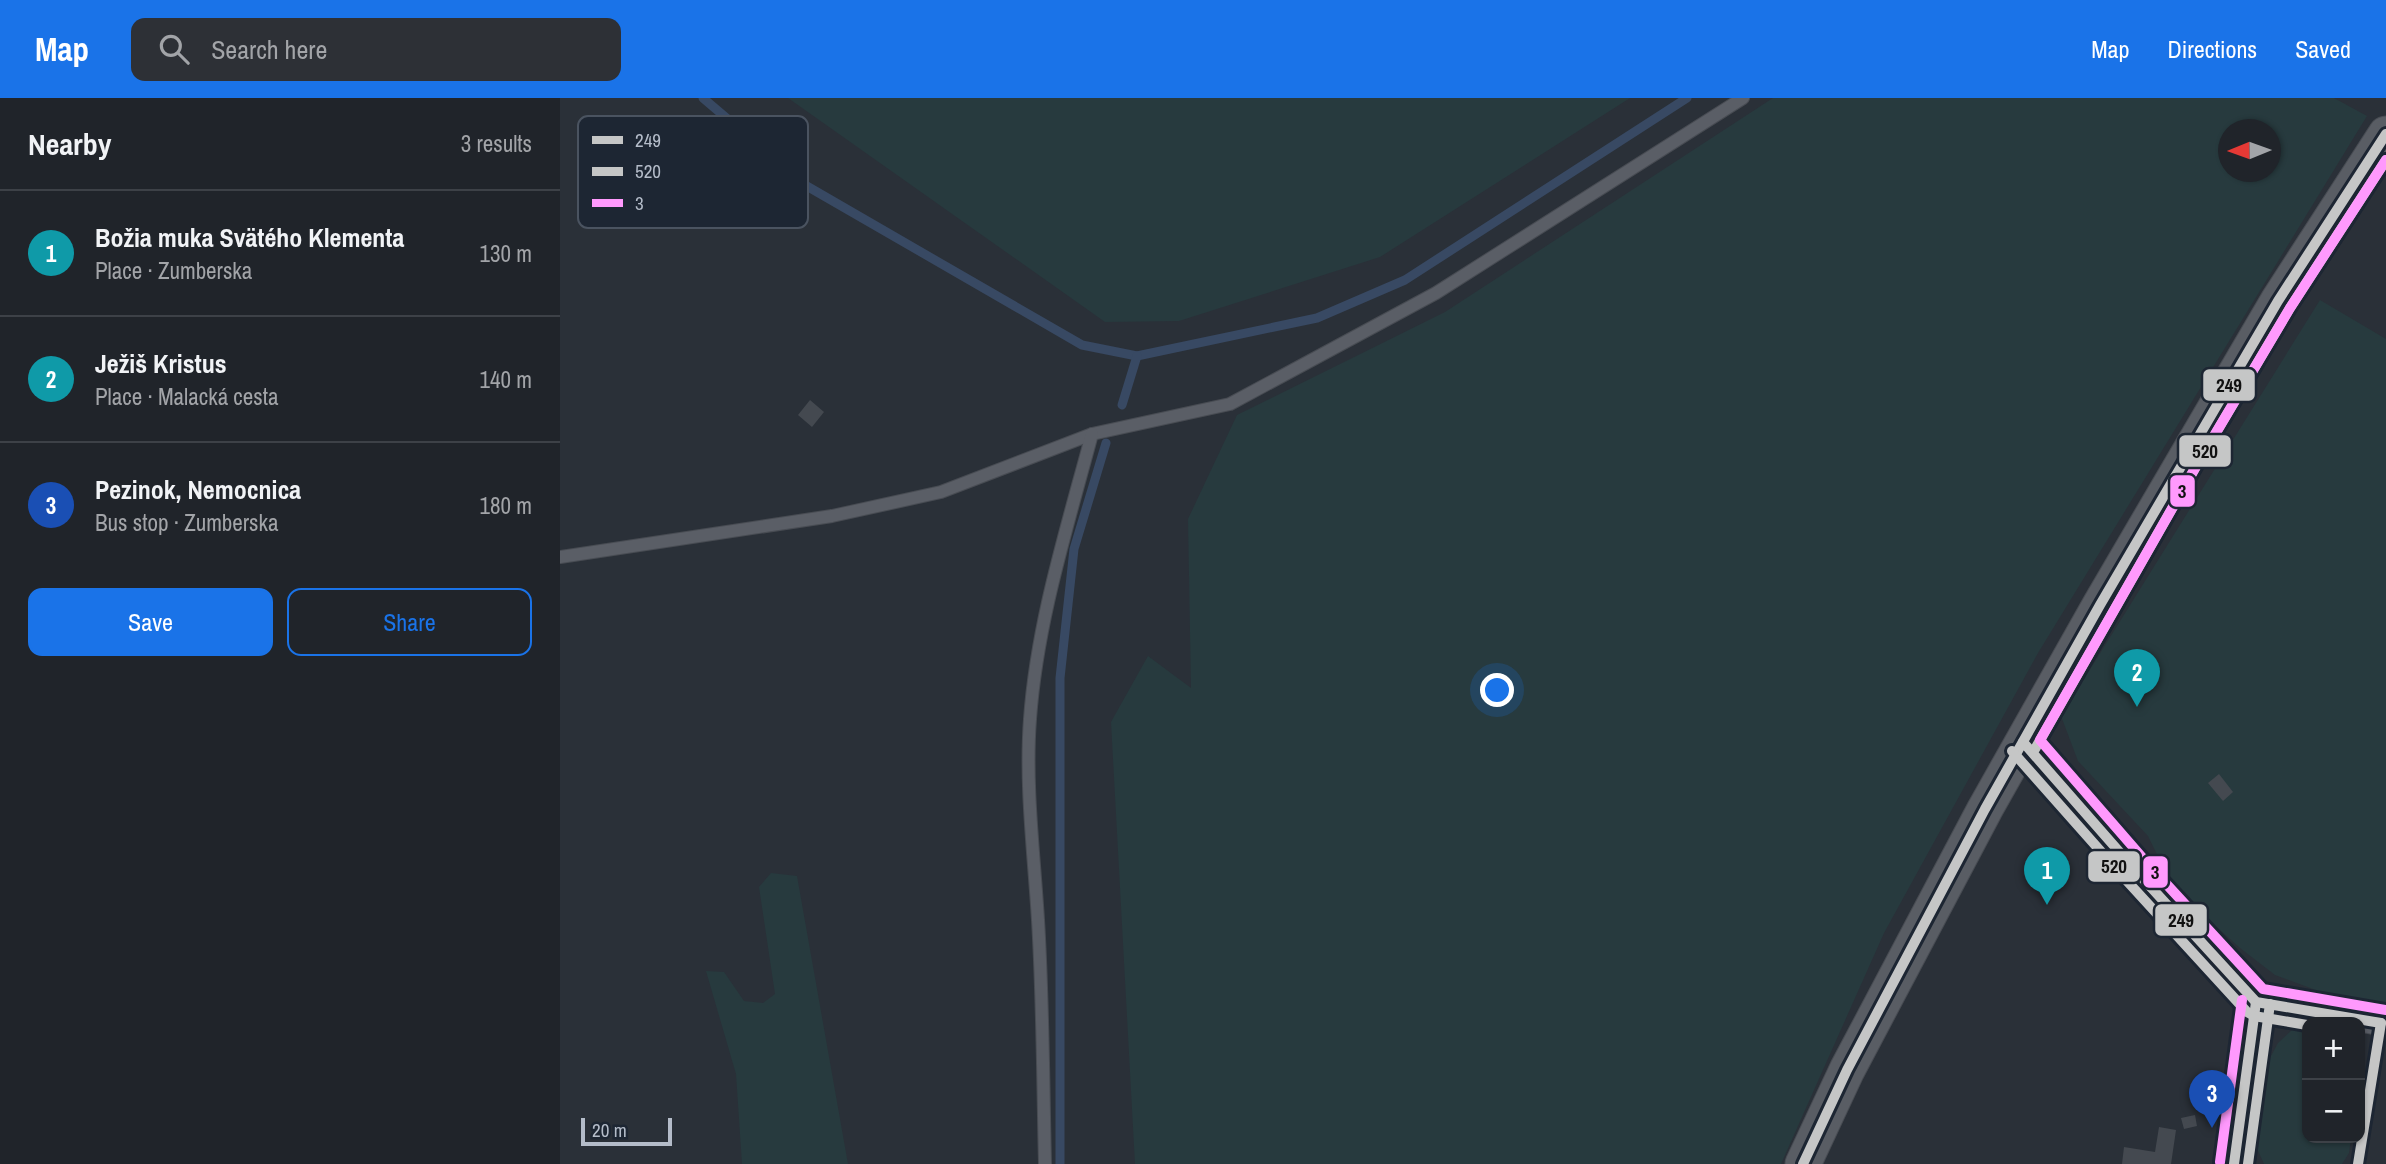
<!DOCTYPE html>
<meta charset="utf-8">
<style>
:root{--surface:#20242a;--page:#2d3036;--text:#f1f3f6;--muted:#a2a4a8;--line:#3d4147;--accent:#1a73e8}
body{margin:0;font-family:"Archivo Narrow",sans-serif;background:var(--page);color:var(--text)}
.controls{position:absolute;right:21px;bottom:21px;display:grid;overflow:hidden;border-radius:14px;box-shadow:0 2px 5px #0004}
.controls button{width:63px;height:63px;display:grid;place-items:center;padding:0;border:0;border-bottom:2px solid var(--line);background:var(--surface);color:var(--text);font:35px sans-serif}
.compass{position:absolute;left:1658px;top:21px;width:63px;height:63px;border-radius:50%;background:var(--surface);box-shadow:0 2px 5px #0004;rotate:269deg}
.scale{position:absolute;left:21px;bottom:18px;width:91px;box-sizing:border-box;padding-left:7px;border:4px solid #b4bcc9;border-top:0;font-size:19px;line-height:24px;white-space:nowrap;color:#b4bcc9;-webkit-text-stroke:5px #1d2633;paint-order:stroke}
.you{position:absolute;left:938px;top:593px;width:24px;height:24px;margin:-18px;border:5px solid #fff;border-radius:50%;background:#1a73e8;box-shadow:0 0 0 10px #1a73e833}
.badge{display:grid;place-items:center;width:46px;height:46px;border-radius:50%;background:var(--accent);color:#fff;font-size:23px;font-weight:700}
.pin{position:absolute;translate:-50% -58px;filter:drop-shadow(0 2px 4px #0008)}
.pin::after{content:'';position:absolute;top:37px;width:24px;height:21px;background:inherit;clip-path:polygon(0 0,100% 0,50% 100%)}
.list{margin:0;padding:0;list-style:none}
h2{display:flex;justify-content:space-between;align-items:center;height:91px;margin:0;padding:0 28px;font-size:30px}
h2 small{font-size:23px;font-weight:400;color:var(--muted)}
.list li{display:grid;grid-template-columns:46px 1fr auto;gap:21px;align-items:center;box-sizing:border-box;height:126px;padding:0 28px;border-top:2px solid var(--line)}
.list b{display:block;font-size:26px;white-space:nowrap}
.list p{margin:0;font-size:23px;white-space:nowrap;color:var(--muted)}
.list em{font-size:23px;font-style:normal;color:var(--muted)}
.actions{display:flex;gap:14px;padding:21px 28px}
.actions a{flex:1;padding:16px 0;border:2px solid var(--accent);border-radius:14px;text-align:center;font-size:24px;color:var(--accent)}
.actions .main{background:var(--accent);color:#fff}
.icon{flex:none;width:38px;height:38px;fill:none;stroke:currentColor;stroke-width:2;stroke-linecap:round;stroke-linejoin:round}
.map{position:relative;flex:none;width:1826px;height:1066px;overflow:hidden}
header{display:flex;align-items:center;gap:42px;box-sizing:border-box;height:98px;padding:0 35px;background:var(--accent);color:#fff}
header strong{font-size:33px}
nav{display:flex;gap:38px;margin-inline-start:auto;font-size:24px}
.search{width:490px;height:63px;background:var(--page);display:flex;align-items:center;gap:18px;box-sizing:border-box;padding:0 24px;border-radius:14px;color:var(--muted);font-size:26px}
main{display:flex}
aside{flex:1;background:var(--surface)}
.map>svg:first-child{display:block}
.green{fill:#273a3e;fill-rule:evenodd}
.lines{fill:none;stroke-linecap:round;stroke-linejoin:round}
.stream{stroke:#384963;stroke-width:9}
.building{fill:#444950}
.service-casing{stroke:#484c53;stroke-width:14}
.minor-casing{stroke:#484c53;stroke-width:26}
.secondary-casing{stroke:#484c53;stroke-width:37}
.service{stroke:#5a5e66;stroke-width:12}
.minor{stroke:#5a5e66;stroke-width:24}
.secondary{stroke:#595d64;stroke-width:35}
.bus-1-casing{stroke:#1d2633;stroke-width:16}
.bus-2-casing{stroke:#1d2633;stroke-width:16}
.bus-3-casing{stroke:#1d2633;stroke-width:16}
.bus-1{stroke:#c5c6c6;stroke-width:10}
.bus-2{stroke:#c5c6c6;stroke-width:10}
.bus-3{stroke:#ff99fd;stroke-width:10}
.key{fill:#1d2633;stroke:#4a5360;stroke-width:2}
.key-label{font-size:19px;fill:#b4bcc9}
.line-badge{stroke:#1d2633;stroke-width:2.5}
.pale-badge-label{font-size:19px;text-anchor:middle;font-weight:bold;fill:#111}
</style>
<header>
<strong>Map</strong>
<div class="search"><svg class="icon" aria-label="search" viewBox="0 0 24 24"><circle cx="10" cy="10" r="6"/><path d="M15 15l6 6"/></svg>Search here</div>
<nav><a>Map</a><a>Directions</a><a>Saved</a></nav>
</header>
<main>
<aside>
<h2>Nearby<small>3 results</small></h2>
<ul class="list">
<li><span class="badge" style="background:#0f9aa8">1</span><div><b>Božia muka Svätého Klementa</b><p>Place · Zumberska</p></div><em>130 m</em></li>
<li><span class="badge" style="background:#0f9aa8">2</span><div><b>Ježiš Kristus</b><p>Place · Malacká cesta</p></div><em>140 m</em></li>
<li><span class="badge" style="background:#1a4fb4">3</span><div><b>Pezinok, Nemocnica</b><p>Bus stop · Zumberska</p></div><em>180 m</em></li>
</ul>
<div class="actions"><a class="main">Save</a><a>Share</a></div>
</aside>
<div class="map">
<svg width="1826" height="1066" viewBox="0 0 1826 1066">
<rect width="100%" height="100%" fill="#2a3038"/>
<!-- green -->
<g class="green">
<polygon points="228,0 1070,0 820,159 619,223 545,224"/>
<path d="M1213 0H1774L1807 18 1478 555 1324 835 1221 1066H575L551 624 588 558 631 590 628 421 677 317 885 214ZM1668 32H1710V74H1668Z"/>
<polygon points="1760,202 1826,241 1826,907 1783,902 1715,877 1680,850 1638,812 1607,777 1588,738 1518,663 1501,618"/>
<polygon points="211,775 237,778 288,1066 182,1066 176,976 146,873 164,874 184,903 203,905 215,896 199,789"/>
<polygon points="1747,927 1747,1040 1791,1040 1789,1055 1782,1066 1704,1066 1696,1048 1710,960 1718,945 1732,932"/>
</g>
<g class="lines">
<!-- stream -->
<g class="stream">
<polyline points="143,0 245,87 522,247 577,258 757,220 845,182 1127,0"/>
<polyline points="562,307 577,258"/>
<polyline points="500,1066 500,580 514,451 546,345"/>
</g>
</g>
<!-- building -->
<g class="building">
<polygon points="250,302 264,314 252,329 238,317"/>
<polygon points="1659,676 1673,694 1663,703 1648,685"/>
<polygon points="1635,1017 1637,1028 1624,1031 1621,1020"/>
<polygon points="1599,1029 1616,1032 1611,1066 1562,1066 1564,1049 1595,1054"/>
</g>
<g class="lines">
<defs>
<g id="service">
<polyline points="0,459 272,418 381,394 532,336 670,306 876,195 1183,0"/>
<path d="M485 1066C483 985 483 903 478 822 474 756 465 687 470 621 477 524 507 430 532 336"/>
<polyline points="1674,1066 1696,904"/>
<polyline points="1798,1066 1821,925"/>
</g>
<polyline id="minor" points="1463,644 1577,774 1696,904 1826,926"/>
<polyline id="secondary" points="1243,1066 1287,972 1425,711 1540,507 1718,203 1826,36"/>
</defs>
<!-- service casing -->
<use href="#service" class="service-casing"/>
<!-- minor casing -->
<use href="#minor" class="minor-casing"/>
<!-- secondary casing -->
<use href="#secondary" class="secondary-casing"/>
<!-- service -->
<use href="#service" class="service"/>
<!-- minor -->
<use href="#minor" class="minor"/>
<!-- secondary -->
<use href="#secondary" class="secondary"/>
<defs>
<g id="bus-1">
<polyline points="1463,644 1577,774 1696,904 1821,925"/>
<polyline points="1243,1066 1287,972 1425,711 1540,507 1718,203 1826,36"/>
<polyline points="1674,1066 1696,904"/>
<polyline points="1798,1066 1821,925"/>
</g>
<g id="bus-2">
<polyline points="1475,651 1638,365 1730,210 1826,62"/>
<polyline points="1452,653 1567,783 1687,914 1694,918 1747,927"/>
<polyline points="1688,1066 1710,906"/>
</g>
<g id="bus-3">
<polyline points="1826,62 1730,210 1638,365 1480,642 1587,765 1703,891 1826,912"/>
<polyline points="1660,1064 1682,902"/>
</g>
</defs>
<!-- bus-1 casing -->
<use href="#bus-1" class="bus-1-casing"/>
<!-- bus-2 casing -->
<use href="#bus-2" class="bus-2-casing"/>
<!-- bus-3 casing -->
<use href="#bus-3" class="bus-3-casing"/>
<!-- bus-1 -->
<use href="#bus-1" class="bus-1"/>
<!-- bus-2 -->
<use href="#bus-2" class="bus-2"/>
<!-- bus-3 -->
<use href="#bus-3" class="bus-3"/>
</g>
<!-- legend -->
<rect x="18" y="18" width="230" height="112" rx="10" class="key"/>
<rect x="32" y="38" width="31" height="8" fill="#c5c6c6"/>
<rect x="32" y="69" width="31" height="9" fill="#c5c6c6"/>
<rect x="32" y="101" width="31" height="8" fill="#ff99fd"/>
<g class="key-label">
<text x="75" y="49">249</text>
<text x="75" y="80">520</text>
<text x="75" y="112">3</text>
</g>
<g class="line-badge">
<rect x="1642" y="270" width="54" height="34" rx="7" fill="#c5c6c6"/>
<rect x="1618" y="336" width="54" height="34" rx="7" fill="#c5c6c6"/>
<rect x="1609" y="376" width="27" height="34" rx="7" fill="#ff99fd"/>
<rect x="1527" y="752" width="54" height="33" rx="7" fill="#c5c6c6"/>
<rect x="1582" y="757" width="27" height="34" rx="7" fill="#ff99fd"/>
<rect x="1594" y="805" width="54" height="34" rx="7" fill="#c5c6c6"/>
</g>
<g class="pale-badge-label">
<text x="1669" y="294">249</text>
<text x="1645" y="360">520</text>
<text x="1622" y="400">3</text>
<text x="1554" y="775">520</text>
<text x="1595" y="781">3</text>
<text x="1621" y="829">249</text>
</g>
</svg>
<div class="controls">
<button>+</button>
<button>−</button>
</div>
<svg class="compass" viewBox="-18 -18 36 36"><path d="M0-13l5 13h-10z" fill="#e53935"/><path d="M0 13l5-13h-10z" fill="#a2a4a8"/></svg>
<div class="scale">20 m</div>
<div class="you"></div>
<div class="pin badge" style="left:1487px;top:807px;background:#0f9aa8">1</div>
<div class="pin badge" style="left:1577px;top:609px;background:#0f9aa8">2</div>
<div class="pin badge" style="left:1652px;top:1030px;background:#1a4fb4">3</div>
</div>
</main>
